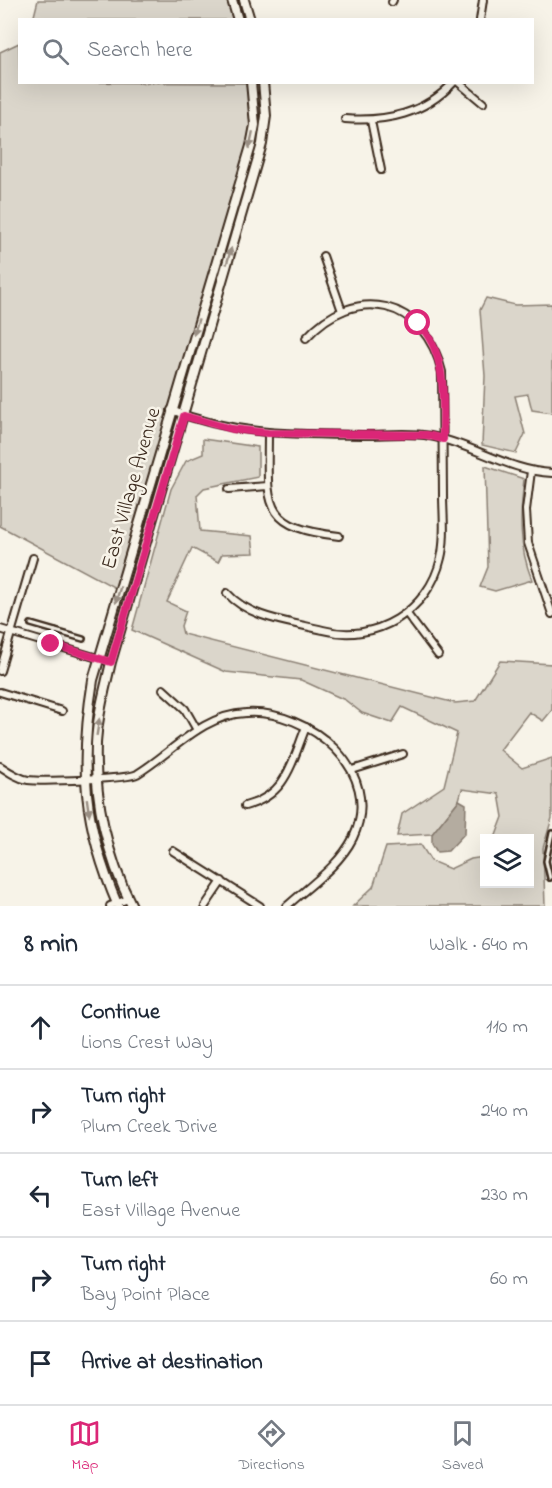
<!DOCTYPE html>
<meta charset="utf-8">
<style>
:root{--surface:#fff;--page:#f6f6f7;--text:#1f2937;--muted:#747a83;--line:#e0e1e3;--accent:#db2777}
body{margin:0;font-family:"Indie Flower",sans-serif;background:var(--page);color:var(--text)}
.controls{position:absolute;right:18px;bottom:18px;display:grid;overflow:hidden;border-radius:0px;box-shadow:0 6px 24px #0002}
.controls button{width:54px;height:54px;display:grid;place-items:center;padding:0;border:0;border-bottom:2px solid var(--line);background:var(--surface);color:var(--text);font:30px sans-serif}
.stop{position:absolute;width:18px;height:18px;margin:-14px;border:4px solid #db2777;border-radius:50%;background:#fff}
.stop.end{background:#db2777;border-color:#fff;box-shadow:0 2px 6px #0008}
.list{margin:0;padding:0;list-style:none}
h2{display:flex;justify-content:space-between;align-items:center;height:78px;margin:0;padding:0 24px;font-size:26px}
h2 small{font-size:20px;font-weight:400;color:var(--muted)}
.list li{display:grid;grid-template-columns:39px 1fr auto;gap:18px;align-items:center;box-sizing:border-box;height:84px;padding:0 24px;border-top:2px solid var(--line)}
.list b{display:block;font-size:22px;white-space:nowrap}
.list p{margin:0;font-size:20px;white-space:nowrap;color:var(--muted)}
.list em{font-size:20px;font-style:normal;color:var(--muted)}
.icon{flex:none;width:33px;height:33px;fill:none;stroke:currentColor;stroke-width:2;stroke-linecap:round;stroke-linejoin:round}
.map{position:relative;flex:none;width:552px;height:906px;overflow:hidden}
.search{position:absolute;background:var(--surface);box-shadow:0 6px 24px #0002;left:18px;right:18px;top:18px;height:66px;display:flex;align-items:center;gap:15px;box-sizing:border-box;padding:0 21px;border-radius:0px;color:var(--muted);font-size:22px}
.sheet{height:498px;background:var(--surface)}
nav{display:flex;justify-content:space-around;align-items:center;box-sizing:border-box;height:84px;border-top:2px solid var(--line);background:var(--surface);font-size:16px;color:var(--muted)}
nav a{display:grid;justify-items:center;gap:3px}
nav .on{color:var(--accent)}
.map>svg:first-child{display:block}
.green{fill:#dbd6cb;stroke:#8b8074;stroke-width:1.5}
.water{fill:#b4aca0;stroke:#84786c;stroke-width:1.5}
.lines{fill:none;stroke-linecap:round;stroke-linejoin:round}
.service-casing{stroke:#3b2a1e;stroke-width:8}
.minor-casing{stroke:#3b2a1e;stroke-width:10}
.tertiary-casing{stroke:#3b2a1e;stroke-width:12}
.service{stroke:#f7f3e8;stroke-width:3}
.minor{stroke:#f7f3e8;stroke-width:6}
.tertiary{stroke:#f7f3e8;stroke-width:8}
.oneway{fill:#998e83}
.route{stroke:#db2777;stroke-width:8}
.labels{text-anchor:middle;stroke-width:5;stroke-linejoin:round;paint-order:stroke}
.street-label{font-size:21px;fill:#3b2a1e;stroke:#f7f3e8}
</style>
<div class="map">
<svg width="552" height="906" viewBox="0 0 552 906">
<rect width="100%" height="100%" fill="#f7f3e8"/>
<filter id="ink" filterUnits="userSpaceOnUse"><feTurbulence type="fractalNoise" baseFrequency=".0167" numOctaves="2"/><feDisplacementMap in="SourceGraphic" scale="12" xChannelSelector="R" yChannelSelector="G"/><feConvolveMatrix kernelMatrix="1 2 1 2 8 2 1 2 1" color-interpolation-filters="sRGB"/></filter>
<g filter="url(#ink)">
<!-- green -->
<g class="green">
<polygon points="38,0 232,0 238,20 33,20"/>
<polygon points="19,43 20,82 251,83 255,124 119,590 0,526 0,52"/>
<polygon points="486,298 515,305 552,304 552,413 532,410 528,394 515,396 525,434 516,453 482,445 485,376 480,310"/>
<polygon points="203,439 258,447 258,477 204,488 197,495 200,531 252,536 254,553 222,554 218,562 192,548 167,602 186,611 181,626 183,634 455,703 475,701 500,661 552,664 552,710 543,721 529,712 500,750 522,768 552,758 552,818 543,848 545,906 353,906 373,887 386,847 421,845 431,861 450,869 471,859 484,857 484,884 530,884 530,838 495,838 503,817 499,794 462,789 459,800 432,834 397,836 402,814 444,786 457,733 402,707 392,723 362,713 345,700 301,680 226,672 132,630 171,489 186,461 203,454"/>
<path d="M485 466 524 479C520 515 518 545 532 580L495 591 480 587 488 567Z"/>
</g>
<!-- water -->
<polygon class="water" points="459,800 466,804 465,833 448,851 437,852 432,844 432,834"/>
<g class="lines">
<defs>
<g id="service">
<polyline points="31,624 83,639"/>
<polyline points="51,644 55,631"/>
<polyline points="550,878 546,861 552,833"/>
</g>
<g id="minor">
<polyline points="392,2 393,0"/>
<polyline points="480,20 483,0"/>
<polyline points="458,82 483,103"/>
<path d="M345 119C387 122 424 114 454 82"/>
<polyline points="371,121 381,170"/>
<polyline points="323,256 342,311"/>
<path d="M171 410C236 436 297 434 366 435 386 435 410 432 430 436 473 444 508 471 552 473"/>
<path d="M268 433C268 503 259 527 339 536"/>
<polyline points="531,471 526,510 528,543 552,614"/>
<polyline points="229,489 268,486"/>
<path d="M227 593C250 619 292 622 323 630 375 644 429 611 441 558 446 538 443 515 443 495 443 454 442 413 442 372 425 299 355 283 306 338"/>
<polyline points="407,614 438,655"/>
<polyline points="0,629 111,662"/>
<polyline points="0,671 33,558"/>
<polyline points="163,689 185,709 197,730"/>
<polyline points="0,692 62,711"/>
<path d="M0 766C9 772 18 778 28 780 42 782 128 779 137 774 173 752 202 715 246 713 309 709 385 771 353 838 339 866 310 885 287 906"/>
<polyline points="352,770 403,754"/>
<path d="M245 806C287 795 291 764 306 727"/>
<polyline points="173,851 260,906"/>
<polyline points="110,906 128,899"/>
<polyline points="205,906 222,881"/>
</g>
<g id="tertiary">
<polyline points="232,0 238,20"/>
<polyline points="244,0 250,20"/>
<path d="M118 906C83 825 79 766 93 680L251 146 255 125 251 82"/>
<path d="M132 906C107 857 94 799 96 744 97 717 105 689 111 662L262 144 266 116 263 82"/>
</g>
</defs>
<!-- service casing -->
<use href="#service" class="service-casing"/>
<!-- minor casing -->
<use href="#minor" class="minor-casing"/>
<!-- tertiary casing -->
<use href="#tertiary" class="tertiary-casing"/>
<!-- service -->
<use href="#service" class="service"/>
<!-- minor -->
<use href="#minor" class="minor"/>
<!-- tertiary -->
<use href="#tertiary" class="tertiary"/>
</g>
<!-- one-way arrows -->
<defs><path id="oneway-solid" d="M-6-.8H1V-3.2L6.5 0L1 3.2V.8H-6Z" transform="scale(1.5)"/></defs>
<g class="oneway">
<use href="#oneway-solid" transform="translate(251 140) rotate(102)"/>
<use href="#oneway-solid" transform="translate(229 256) rotate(-74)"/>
<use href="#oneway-solid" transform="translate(196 327) rotate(107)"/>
<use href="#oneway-solid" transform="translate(118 595) rotate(106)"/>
<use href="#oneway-solid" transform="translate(98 727) rotate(-81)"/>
<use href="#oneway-solid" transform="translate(88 807) rotate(82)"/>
</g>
</g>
<g class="lines" filter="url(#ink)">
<!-- route -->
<path class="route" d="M51 644 111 662 184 416 232 429 268 433 427 435 443 439C443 399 448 354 418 323"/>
</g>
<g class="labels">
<!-- street labels -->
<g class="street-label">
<text transform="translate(130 488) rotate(-74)" y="7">East Village Avenue</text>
</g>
</g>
</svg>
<div class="controls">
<button><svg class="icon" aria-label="layers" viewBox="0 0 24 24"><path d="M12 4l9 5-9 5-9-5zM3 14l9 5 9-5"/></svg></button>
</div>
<div class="stop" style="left:418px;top:323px"></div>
<div class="stop end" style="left:51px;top:644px"></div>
<div class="search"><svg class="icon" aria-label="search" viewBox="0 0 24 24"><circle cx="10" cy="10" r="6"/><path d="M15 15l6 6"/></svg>Search here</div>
</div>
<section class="sheet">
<h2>8 min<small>Walk · 640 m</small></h2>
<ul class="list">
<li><svg class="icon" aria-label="ahead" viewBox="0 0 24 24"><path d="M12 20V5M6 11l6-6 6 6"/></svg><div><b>Continue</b><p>Lions Crest Way</p></div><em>110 m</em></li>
<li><svg class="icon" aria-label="right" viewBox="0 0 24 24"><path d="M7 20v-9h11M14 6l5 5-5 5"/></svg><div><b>Turn right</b><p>Plum Creek Drive</p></div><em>240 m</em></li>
<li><svg class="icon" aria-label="left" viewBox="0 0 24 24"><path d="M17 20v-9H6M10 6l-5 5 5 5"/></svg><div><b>Turn left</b><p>East Village Avenue</p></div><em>230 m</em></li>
<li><svg class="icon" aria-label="right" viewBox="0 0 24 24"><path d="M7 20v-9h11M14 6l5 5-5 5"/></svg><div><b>Turn right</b><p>Bay Point Place</p></div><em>60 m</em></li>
<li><svg class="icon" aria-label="arrive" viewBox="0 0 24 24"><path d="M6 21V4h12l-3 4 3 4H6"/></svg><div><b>Arrive at destination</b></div></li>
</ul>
</section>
<nav>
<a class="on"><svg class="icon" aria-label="map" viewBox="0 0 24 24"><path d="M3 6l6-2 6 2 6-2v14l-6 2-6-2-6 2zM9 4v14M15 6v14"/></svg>Map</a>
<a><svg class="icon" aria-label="directions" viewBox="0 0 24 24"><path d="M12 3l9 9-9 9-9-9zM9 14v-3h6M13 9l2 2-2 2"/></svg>Directions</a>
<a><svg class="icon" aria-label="saved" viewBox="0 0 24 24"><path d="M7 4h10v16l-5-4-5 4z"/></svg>Saved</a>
</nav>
